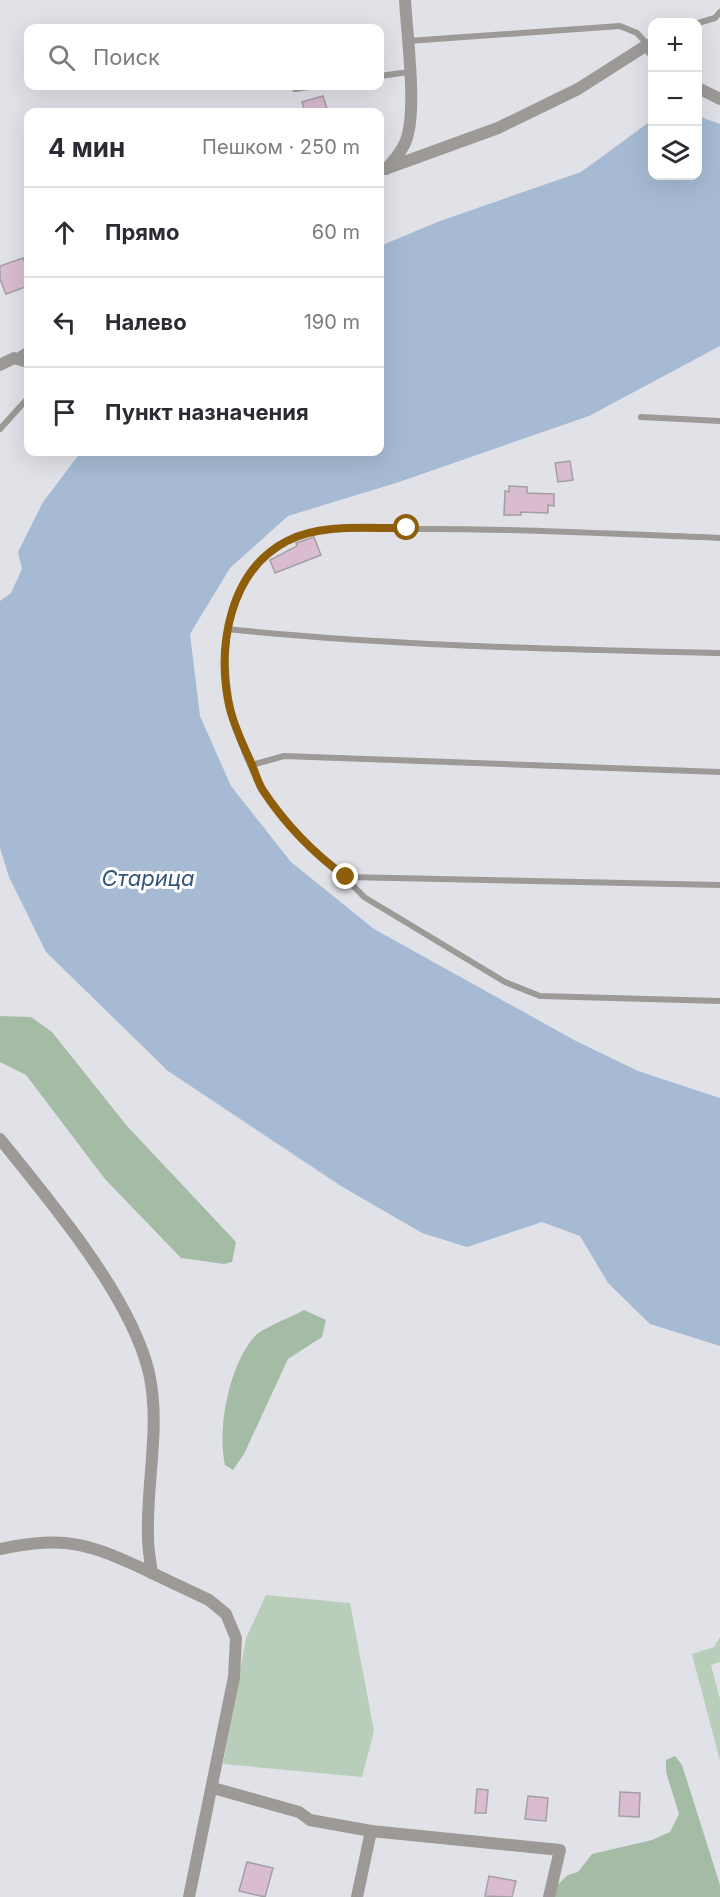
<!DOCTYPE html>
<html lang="ru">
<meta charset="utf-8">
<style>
:root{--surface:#fff;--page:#f7f7f7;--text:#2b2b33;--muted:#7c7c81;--line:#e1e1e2}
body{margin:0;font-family:Inter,sans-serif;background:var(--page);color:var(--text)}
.controls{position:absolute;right:18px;top:18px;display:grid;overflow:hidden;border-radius:12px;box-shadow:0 6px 24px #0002}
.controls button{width:54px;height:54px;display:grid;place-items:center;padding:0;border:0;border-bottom:2px solid var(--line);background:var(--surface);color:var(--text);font:30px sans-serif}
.stop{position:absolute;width:18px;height:18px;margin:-14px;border:4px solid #8f5e0b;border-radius:50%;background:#fff}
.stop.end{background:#8f5e0b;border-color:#fff;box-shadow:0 2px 6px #0008}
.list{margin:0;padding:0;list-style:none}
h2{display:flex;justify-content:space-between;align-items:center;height:78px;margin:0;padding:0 24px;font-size:26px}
h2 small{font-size:20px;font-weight:400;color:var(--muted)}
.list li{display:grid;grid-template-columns:39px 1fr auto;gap:18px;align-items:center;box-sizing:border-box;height:90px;padding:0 24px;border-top:2px solid var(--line)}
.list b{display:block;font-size:22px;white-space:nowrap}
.list em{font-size:20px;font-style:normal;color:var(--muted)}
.icon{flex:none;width:33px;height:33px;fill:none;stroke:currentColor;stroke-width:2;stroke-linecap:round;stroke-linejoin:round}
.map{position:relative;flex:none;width:720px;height:1897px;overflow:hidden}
.search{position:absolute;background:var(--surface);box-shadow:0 6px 24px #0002;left:24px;top:24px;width:360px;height:66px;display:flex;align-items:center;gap:15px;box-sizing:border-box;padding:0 21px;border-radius:12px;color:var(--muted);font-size:22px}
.panel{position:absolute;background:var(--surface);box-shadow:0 6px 24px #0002;left:24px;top:108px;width:360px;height:348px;border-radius:12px}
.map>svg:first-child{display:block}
.green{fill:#b9cdbb}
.forest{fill:#a4bca6}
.water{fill:#a6bbd3}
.building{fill:#d9bcd0;stroke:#a59fa3;stroke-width:1.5}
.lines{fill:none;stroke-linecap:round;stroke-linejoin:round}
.lane{stroke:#9c9997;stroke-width:6}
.street{stroke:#9c9997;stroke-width:12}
.route{stroke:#8f5e0b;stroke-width:8}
.labels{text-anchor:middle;stroke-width:6;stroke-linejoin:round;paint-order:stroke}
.water-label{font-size:22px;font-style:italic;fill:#335579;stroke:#fff}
</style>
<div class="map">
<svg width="720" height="1897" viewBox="0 0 720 1897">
<rect width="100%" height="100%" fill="#e1e1e8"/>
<!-- green -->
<g class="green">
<polygon points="266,1595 350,1603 374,1731 362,1777 223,1764 246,1638"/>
<polygon points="720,1637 720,1662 711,1665 720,1699 720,1761 692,1654 714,1647"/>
</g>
<!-- forest -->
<g class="forest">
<polygon points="0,1016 31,1017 52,1032 127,1126 236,1242 232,1262 224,1264 181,1258 105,1179 26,1075 0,1062"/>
<path d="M304 1310 326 1320 322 1337 288 1359 244 1454 233 1470 225 1465C217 1428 229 1365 255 1336 264 1327 292 1317 304 1310Z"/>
<polygon points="675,1756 682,1765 720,1885 720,1897 553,1897 555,1887 568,1875 578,1872 592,1854 652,1840 670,1832 679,1814 666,1772 666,1760"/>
</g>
<!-- water -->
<polygon class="water" points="698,116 720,124 720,346 589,416 396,483 288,516 230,568 190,634 200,716 231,786 291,862 374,929 576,1041 638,1071 720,1098 720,1346 650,1324 608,1283 580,1236 542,1222 467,1247 422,1233 341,1186 168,1071 46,952 9,877 0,848 0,601 11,593 22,569 18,552 43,502 81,452 380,452 380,246 440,221 581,172 652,120 652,176 698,176"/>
<!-- building -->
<g class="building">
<polygon points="323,96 328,112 305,112 302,102"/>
<polygon points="23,258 28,272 28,286 6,294 0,279 0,266"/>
<polygon points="570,461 573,480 558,482 555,463"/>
<polygon points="509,486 527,487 527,493 554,494 554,506 548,505 548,513 521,512 521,515 504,515 505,491 509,492"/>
<polygon points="314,537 321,555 275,573 270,560 297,546 296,543"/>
<polygon points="477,1789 488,1790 486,1813 475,1813"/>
<polygon points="620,1792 640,1793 639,1817 619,1816"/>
<polygon points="528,1796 548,1798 546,1821 525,1819"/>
<polygon points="247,1862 273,1868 265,1897 239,1891"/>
<polygon points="489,1876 516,1881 512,1897 485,1896"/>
</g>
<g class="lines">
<!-- lane -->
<g class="lane">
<polyline points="698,23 715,18 720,12"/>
<polyline points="408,41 620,26 637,33 648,45"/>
<polyline points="380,76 409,72"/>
<polyline points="295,89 317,86"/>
<polyline points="16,357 28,349"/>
<polyline points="641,417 720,421"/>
<polyline points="0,429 28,398"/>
<path d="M720 538C614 534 508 528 403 529 365 529 321 523 287 541 246 562 228 607 226 651 223 709 247 773 283 819 307 849 339 869 364 897L505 982 540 996 720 1001"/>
<path d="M227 629C391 646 555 649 720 653"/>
<polyline points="252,765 284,756 720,772"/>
<polyline points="346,877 720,885"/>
</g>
<!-- street -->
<g class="street">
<polyline points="698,88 720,99"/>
<polyline points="385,169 498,128 578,89 647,45 652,52"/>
<path d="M386 169C395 159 405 148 408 134 416 102 407 35 405 0"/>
<polyline points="0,365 14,358 28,362"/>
<path d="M0 1139C50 1201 131 1296 149 1373 161 1427 146 1483 148 1537 148 1549 150 1561 152 1573L209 1600 226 1614 236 1638 234 1677 189 1897"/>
<path d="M0 1549C68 1535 90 1544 152 1573"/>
<polyline points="213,1788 299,1812 310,1820 371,1831 560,1850 549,1897"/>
<polyline points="357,1897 371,1831"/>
</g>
</g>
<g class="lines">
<!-- route -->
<path class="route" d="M346 877C313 853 285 824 262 789 257 780 254 769 250 760 242 743 233 723 229 705 217 647 229 571 287 541 322 523 368 529 407 528"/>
</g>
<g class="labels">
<!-- water labels -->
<g class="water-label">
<text x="148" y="886">Старица</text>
</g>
</g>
</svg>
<div class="controls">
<button>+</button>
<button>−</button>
<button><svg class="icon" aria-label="layers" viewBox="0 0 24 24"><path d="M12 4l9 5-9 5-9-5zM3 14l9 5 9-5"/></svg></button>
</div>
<div class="stop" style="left:407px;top:528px"></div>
<div class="stop end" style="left:346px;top:877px"></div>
<div class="search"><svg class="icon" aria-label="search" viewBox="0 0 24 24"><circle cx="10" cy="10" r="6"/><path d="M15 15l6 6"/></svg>Поиск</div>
<section class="panel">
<h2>4 мин<small>Пешком · 250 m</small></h2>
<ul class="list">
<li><svg class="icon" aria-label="ahead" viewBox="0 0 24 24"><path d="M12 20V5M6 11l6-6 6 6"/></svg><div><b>Прямо</b></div><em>60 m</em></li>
<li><svg class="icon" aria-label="left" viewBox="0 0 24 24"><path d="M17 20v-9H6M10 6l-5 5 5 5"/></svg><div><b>Налево</b></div><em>190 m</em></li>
<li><svg class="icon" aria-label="arrive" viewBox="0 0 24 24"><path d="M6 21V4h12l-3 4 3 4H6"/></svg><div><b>Пункт назначения</b></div></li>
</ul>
</section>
</div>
